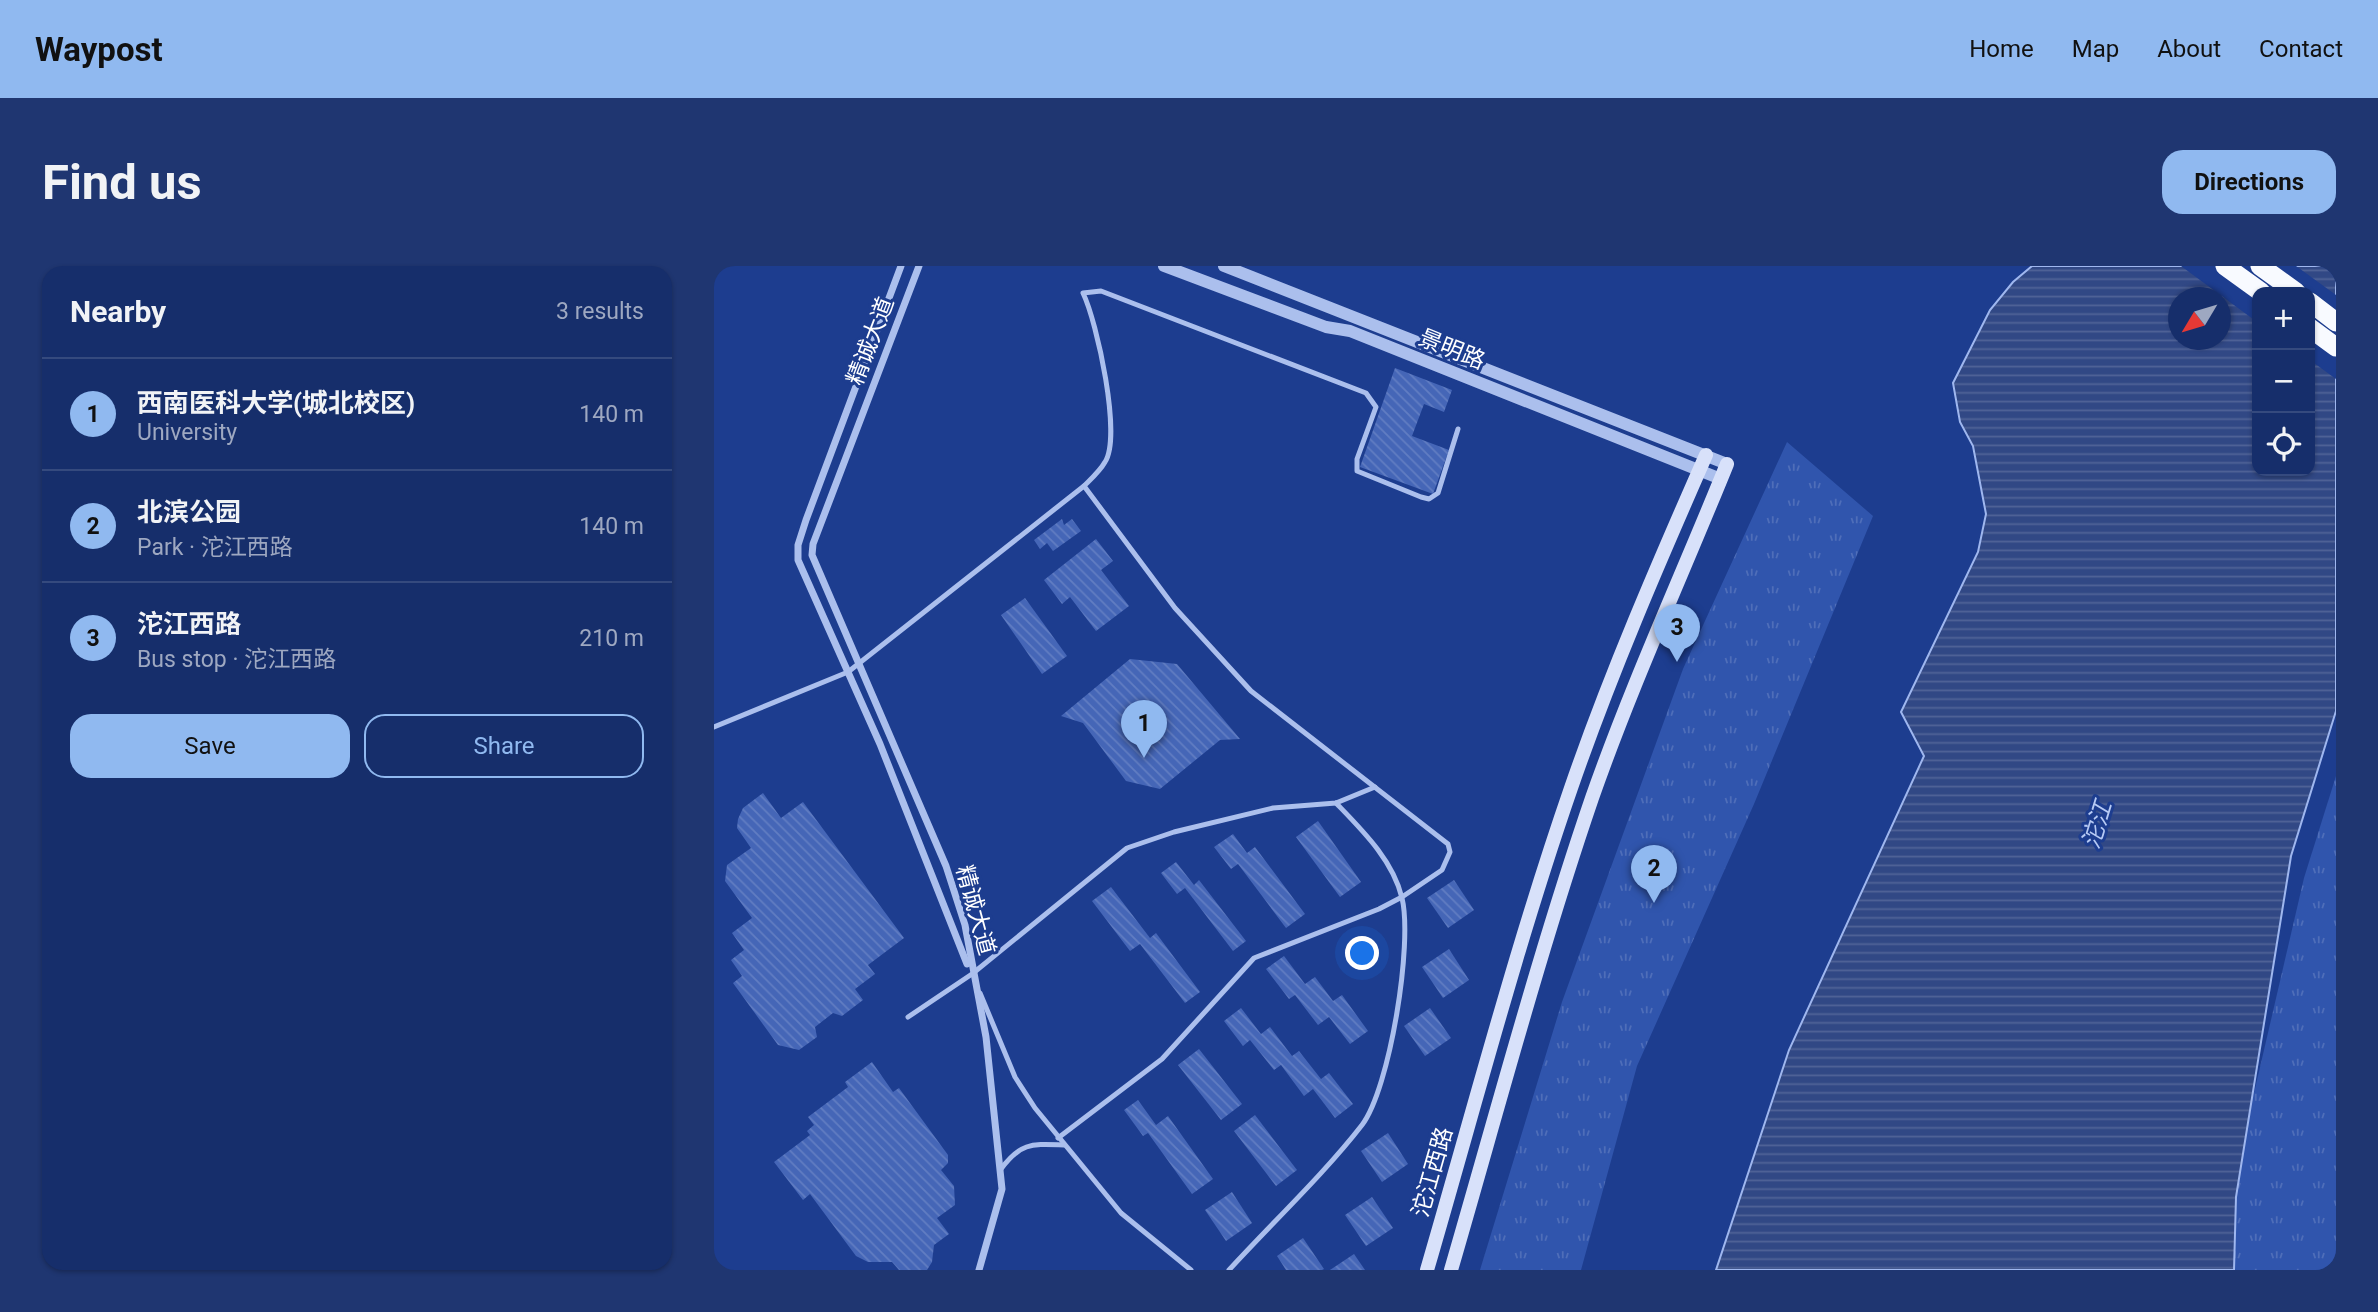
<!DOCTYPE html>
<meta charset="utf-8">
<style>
:root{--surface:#162e6b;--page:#1f3671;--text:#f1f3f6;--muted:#9ea8c1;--line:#354a7e;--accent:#90b9f0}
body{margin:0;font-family:Roboto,"Noto Sans SC",sans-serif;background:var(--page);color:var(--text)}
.controls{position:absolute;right:21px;top:21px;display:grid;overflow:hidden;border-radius:14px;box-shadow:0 2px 5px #0004}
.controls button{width:63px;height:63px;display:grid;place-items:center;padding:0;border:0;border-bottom:2px solid var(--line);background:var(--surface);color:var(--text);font:35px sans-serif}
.compass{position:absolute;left:1454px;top:21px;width:63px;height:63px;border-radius:50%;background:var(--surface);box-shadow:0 2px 5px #0004;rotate:232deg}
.you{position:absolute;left:649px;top:688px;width:24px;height:24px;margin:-18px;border:5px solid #fff;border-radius:50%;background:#1a73e8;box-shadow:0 0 0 10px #1a73e833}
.badge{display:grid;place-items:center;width:46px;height:46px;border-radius:50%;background:var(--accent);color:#111;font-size:23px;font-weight:700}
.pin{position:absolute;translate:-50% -58px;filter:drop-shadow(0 2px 4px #0008)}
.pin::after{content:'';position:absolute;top:37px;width:24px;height:21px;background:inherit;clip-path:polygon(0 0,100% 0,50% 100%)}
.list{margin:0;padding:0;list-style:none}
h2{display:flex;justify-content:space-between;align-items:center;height:91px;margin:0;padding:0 28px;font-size:30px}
h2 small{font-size:23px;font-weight:400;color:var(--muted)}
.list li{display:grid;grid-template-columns:46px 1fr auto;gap:21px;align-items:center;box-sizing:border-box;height:112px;padding:0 28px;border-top:2px solid var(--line)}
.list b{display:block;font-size:26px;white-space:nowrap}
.list p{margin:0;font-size:23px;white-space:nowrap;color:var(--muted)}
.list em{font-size:23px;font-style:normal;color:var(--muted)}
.actions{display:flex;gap:14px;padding:21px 28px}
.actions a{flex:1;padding:16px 0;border:2px solid var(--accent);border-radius:21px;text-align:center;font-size:24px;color:var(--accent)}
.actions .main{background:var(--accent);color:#111}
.icon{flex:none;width:38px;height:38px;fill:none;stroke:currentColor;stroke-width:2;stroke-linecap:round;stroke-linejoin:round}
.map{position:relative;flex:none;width:1622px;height:1004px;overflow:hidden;border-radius:21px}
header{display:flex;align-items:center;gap:42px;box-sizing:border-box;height:98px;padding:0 35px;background:var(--accent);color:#111}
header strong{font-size:33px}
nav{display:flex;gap:38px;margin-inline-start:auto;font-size:24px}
.intro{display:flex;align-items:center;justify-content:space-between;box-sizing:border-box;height:168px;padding:0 42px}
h1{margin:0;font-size:49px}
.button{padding:18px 32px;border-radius:21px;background:var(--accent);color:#111;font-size:24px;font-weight:700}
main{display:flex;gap:42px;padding:0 42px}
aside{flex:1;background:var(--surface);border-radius:21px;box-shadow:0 2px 5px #0004}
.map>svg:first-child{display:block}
.grass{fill:url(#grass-tufts)}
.water{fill:url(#water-rules);stroke:#9fb7ef;stroke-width:2;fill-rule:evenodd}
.pier{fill:#1d3d8f}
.building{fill:url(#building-back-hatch)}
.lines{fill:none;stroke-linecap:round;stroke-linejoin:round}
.service{stroke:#abbfed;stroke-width:5}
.minor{stroke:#abbfed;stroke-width:7}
.tertiary{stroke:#abbfed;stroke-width:12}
.secondary{stroke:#d8e1fa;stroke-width:14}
.trunk{stroke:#f8faff;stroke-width:19}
.labels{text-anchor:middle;stroke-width:6;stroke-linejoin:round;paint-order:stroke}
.street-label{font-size:23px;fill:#fff;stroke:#1d3d8f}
.water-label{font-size:24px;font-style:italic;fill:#b7caf4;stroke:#1d3d8f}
</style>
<header>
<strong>Waypost</strong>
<nav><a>Home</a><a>Map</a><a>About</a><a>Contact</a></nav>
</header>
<div class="intro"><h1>Find us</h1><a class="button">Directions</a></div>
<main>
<aside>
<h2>Nearby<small>3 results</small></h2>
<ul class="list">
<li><span class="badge">1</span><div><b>西南医科大学(城北校区)</b><p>University</p></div><em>140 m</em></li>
<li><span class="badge">2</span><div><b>北滨公园</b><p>Park · 沱江西路</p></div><em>140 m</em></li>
<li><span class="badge">3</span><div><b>沱江西路</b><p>Bus stop · 沱江西路</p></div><em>210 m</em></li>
</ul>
<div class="actions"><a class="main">Save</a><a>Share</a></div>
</aside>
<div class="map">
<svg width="1622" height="1004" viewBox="0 0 1622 1004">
<defs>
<pattern id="grass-tufts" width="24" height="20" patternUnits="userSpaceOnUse" patternTransform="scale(1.75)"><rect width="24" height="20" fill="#3055ad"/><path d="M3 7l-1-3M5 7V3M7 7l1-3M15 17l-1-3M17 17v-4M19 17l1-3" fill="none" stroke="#4f6eb9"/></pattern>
<pattern id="water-rules" width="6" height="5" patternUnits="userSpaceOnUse" patternTransform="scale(1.75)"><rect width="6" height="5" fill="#314885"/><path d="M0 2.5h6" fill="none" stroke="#506397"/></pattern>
<pattern id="building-back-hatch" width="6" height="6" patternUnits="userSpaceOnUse" patternTransform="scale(1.75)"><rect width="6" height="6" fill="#4566b7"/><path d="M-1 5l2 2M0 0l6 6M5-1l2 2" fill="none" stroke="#617dc2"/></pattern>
</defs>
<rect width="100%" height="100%" fill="#1d3d8f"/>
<!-- grass -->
<g class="grass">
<polygon points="1073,176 1159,250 1040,538 923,800 867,1004 766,1004 848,736 969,403"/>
<polygon points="1622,510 1622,1004 1520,1004 1522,931 1537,840 1590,612"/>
</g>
<!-- water -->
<path class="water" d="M1318 0H1622V445L1577 590 1522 931 1520 1004H1002L1075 784 1210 490 1187 446 1264 286 1272 248 1259 180 1246 156 1239 117 1276 44 1299 16ZM1543 26H1596V205H1543ZM1464 32H1506V74H1464Z"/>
<!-- pier -->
<polygon class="pier" points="1467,0 1582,0 1622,29 1622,113 1596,94 1596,26 1543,26 1543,56"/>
<!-- building -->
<g class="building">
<polygon points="681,102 738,124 730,146 710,138 698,170 735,184 719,228 646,201"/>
<polygon points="348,253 350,259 358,253 367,265 339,285 333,277 326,283 320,274"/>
<polygon points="382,273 399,295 387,304 415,340 382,365 356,331 348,338 330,314"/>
<polygon points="311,332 353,390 328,408 287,349"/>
<polygon points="416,393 463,398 526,473 506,474 446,523 412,515 369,457 347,450"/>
<polygon points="49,527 67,552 89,536 190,672 154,699 161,708 141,723 149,734 128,750 119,747 101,761 103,771 85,784 64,779 19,717 28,710 17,694 30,684 18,667 38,652 11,615 13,599 37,582 23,562 24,553 29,542"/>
<polygon points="604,555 647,616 626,631 582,571"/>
<polygon points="519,568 533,587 541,581 591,648 572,662 524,598 517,603 500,581"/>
<polygon points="462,596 480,619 485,614 532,675 519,685 471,622 463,628 447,607"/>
<polygon points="740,614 760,644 734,662 713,632"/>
<polygon points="397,621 436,672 442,667 486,726 471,737 426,678 416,685 378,635"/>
<polygon points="735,683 755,714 729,732 708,701"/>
<polygon points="570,690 591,718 601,711 619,735 628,729 654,765 636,778 615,751 604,759 581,729 575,733 552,703"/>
<polygon points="527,742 547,768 556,761 578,790 585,785 607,813 615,807 639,838 621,852 599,823 590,830 567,799 560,804 536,774 529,780 510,755"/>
<polygon points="716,742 737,772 711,790 690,760"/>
<polygon points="485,783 528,838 507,854 464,799"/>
<polygon points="158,796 179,826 185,822 234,889 234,897 227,904 240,920 241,939 223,952 235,968 220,979 218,996 213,1004 185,1004 178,996 154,996 142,990 96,928 89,934 60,896 96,869 93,865 100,859 94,851 134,821 131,816"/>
<polygon points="424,834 442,859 454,850 499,913 478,928 434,867 429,870 410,844"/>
<polygon points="541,849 583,904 562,920 520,865"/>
<polygon points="674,867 694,898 668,916 647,885"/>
<polygon points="518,926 538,957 512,975 491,944"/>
<polygon points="658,931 679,962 652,980 631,949"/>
<polygon points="589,972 610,1003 608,1004 572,1004 563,990"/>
<polygon points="640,988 651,1004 616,1004"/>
</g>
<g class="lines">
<!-- service -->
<g class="service">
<path d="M0 461 134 406 370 220C377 213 386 205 391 196 408 170 383 56 369 27L387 25 652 127 662 141 643 193V205L707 231 715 233 724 227 744 163"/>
<polyline points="266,727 301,811 321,842 407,947 477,1004"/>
<polyline points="194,751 258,708 413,582 460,566 559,542 622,537 661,521"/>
<polyline points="344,872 448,793 540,692 665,643 688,631 728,604 736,586 734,578 537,425 461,342 370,220"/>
<path d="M287 903C307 876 318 878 350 879"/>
<path d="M515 1004C557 958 610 908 648 859 676 822 699 677 688 632 679 594 648 564 622 537"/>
</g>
<!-- minor -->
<g class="minor">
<polyline points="187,0 92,254 84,279 84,294 166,478 253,698"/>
<polyline points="205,0 99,278 98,289 232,600 251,659 272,771 288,923 265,1004"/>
</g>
<!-- tertiary -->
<g class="tertiary">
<polyline points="450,0 612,61 636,65 1007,213"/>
<polyline points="510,0 1013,198"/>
</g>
<!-- secondary -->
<g class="secondary">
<path d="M713 1004C760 843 802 681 857 522 896 409 944 298 992 189"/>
<path d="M737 1004C783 846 825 687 878 532 918 418 968 309 1013 198"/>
</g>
<!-- trunk -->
<g class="trunk">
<polyline points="1511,0 1547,26"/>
<polyline points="1546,0 1582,26"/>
<polyline points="1596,36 1622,56"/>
<polyline points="1596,62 1622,81"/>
</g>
</g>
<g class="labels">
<!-- street labels -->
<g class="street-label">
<text transform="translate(156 75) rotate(-69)" y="8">精诚大道</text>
<text transform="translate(738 83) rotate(22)" y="8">景明路</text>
<text transform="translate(262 644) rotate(75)" y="8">精诚大道</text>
<text transform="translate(718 906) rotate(-74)" y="8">沱江西路</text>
</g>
<!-- water labels -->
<g class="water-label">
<text transform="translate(1383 559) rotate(-73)" y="8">沱江</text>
</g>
</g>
</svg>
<div class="controls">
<button>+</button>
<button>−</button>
<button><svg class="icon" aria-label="locate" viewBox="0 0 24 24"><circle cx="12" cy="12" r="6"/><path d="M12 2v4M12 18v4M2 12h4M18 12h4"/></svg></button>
</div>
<svg class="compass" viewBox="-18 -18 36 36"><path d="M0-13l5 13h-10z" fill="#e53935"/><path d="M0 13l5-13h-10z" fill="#9ea8c1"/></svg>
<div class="you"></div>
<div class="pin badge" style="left:430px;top:492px">1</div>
<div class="pin badge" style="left:940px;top:637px">2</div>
<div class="pin badge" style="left:963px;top:396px">3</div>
</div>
</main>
